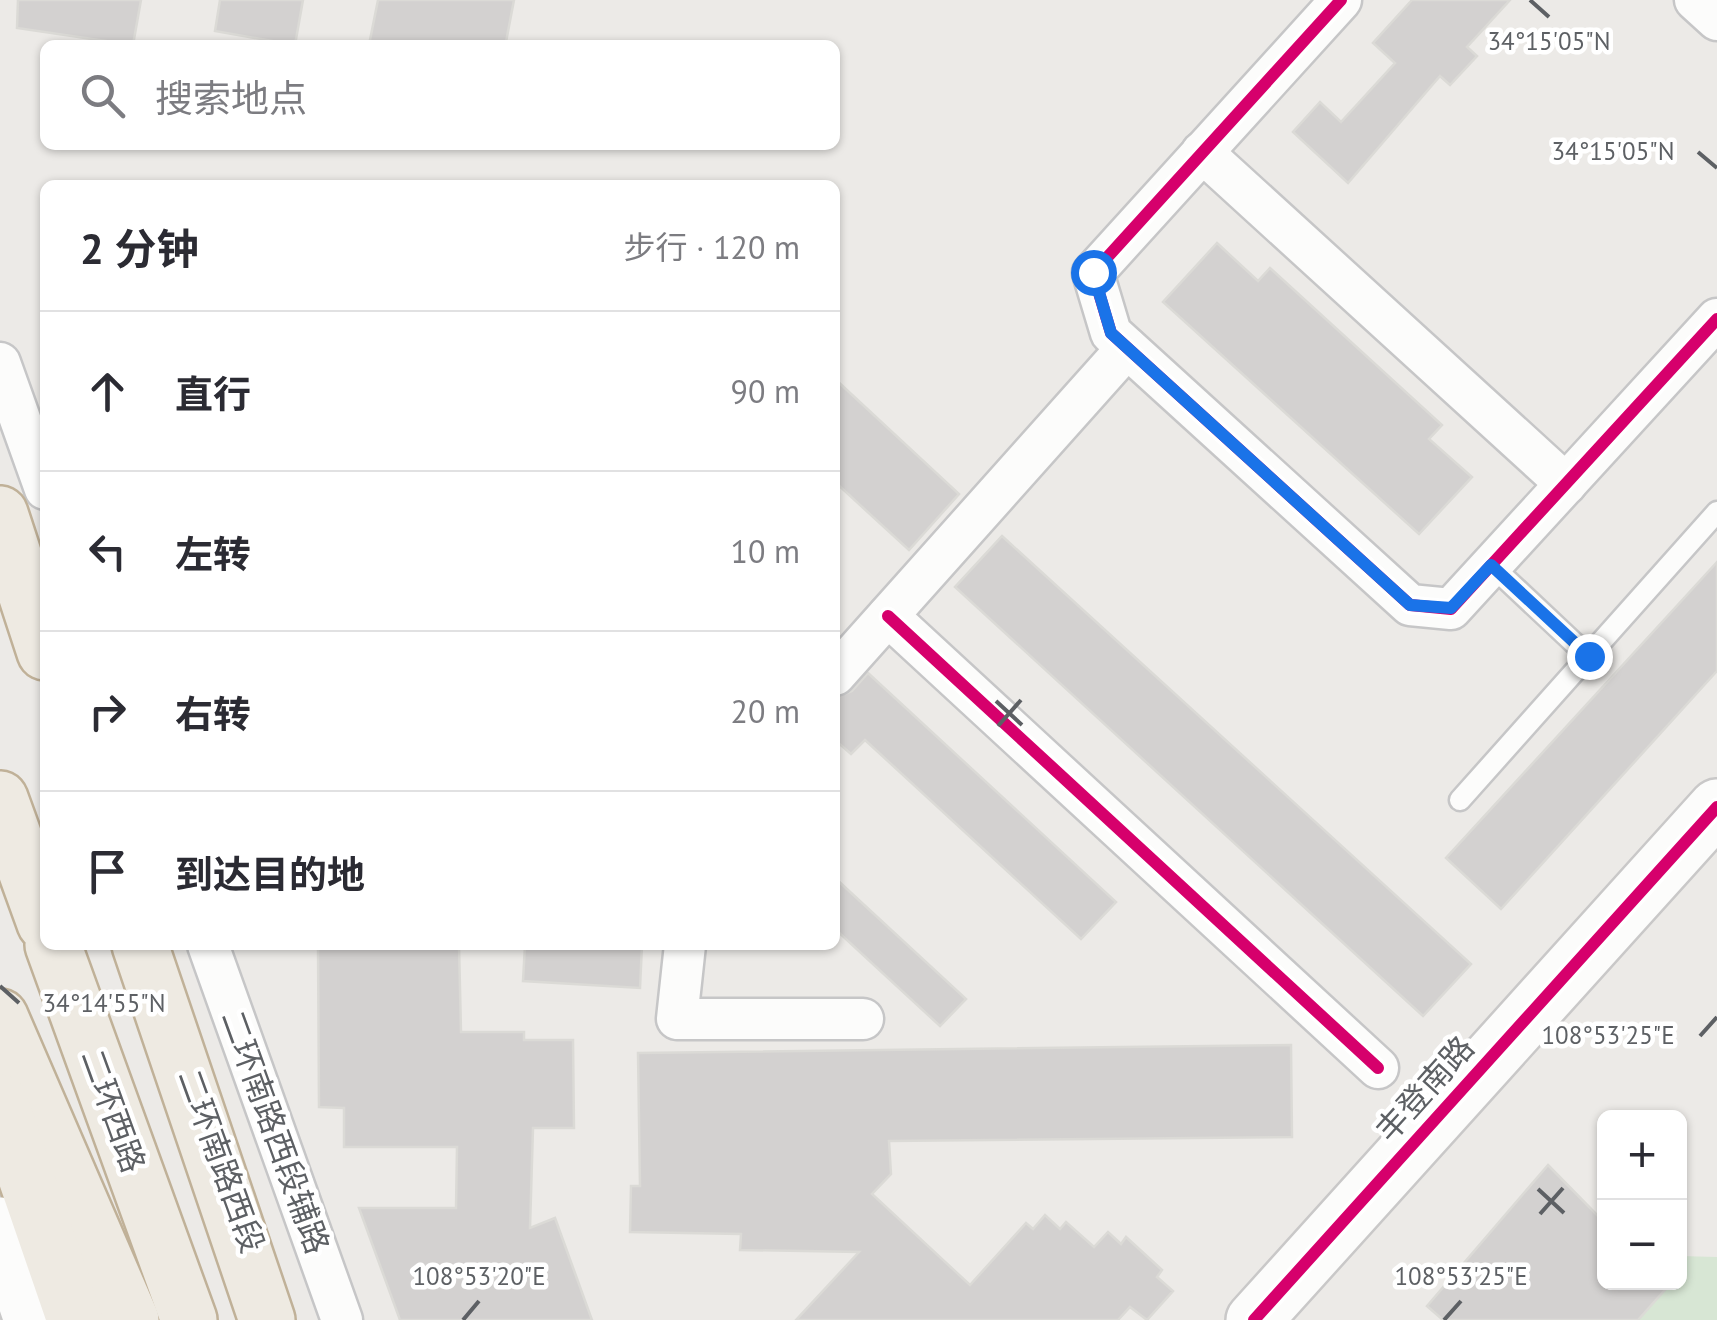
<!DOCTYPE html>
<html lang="zh">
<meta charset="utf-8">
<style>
:root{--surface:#fff;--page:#f7f7f7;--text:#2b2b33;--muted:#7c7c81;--line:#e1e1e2}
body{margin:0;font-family:"PT Sans","Noto Sans SC",sans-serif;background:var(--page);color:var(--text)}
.controls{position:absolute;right:30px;bottom:30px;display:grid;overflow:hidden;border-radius:15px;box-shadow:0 2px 8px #0004}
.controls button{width:90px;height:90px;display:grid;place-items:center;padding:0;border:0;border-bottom:2px solid var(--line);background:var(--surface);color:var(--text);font:50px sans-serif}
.stop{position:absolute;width:30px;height:30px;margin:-22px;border:8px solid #1a73e8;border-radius:50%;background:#fff}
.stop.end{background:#1a73e8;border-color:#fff;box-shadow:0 2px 10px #0008}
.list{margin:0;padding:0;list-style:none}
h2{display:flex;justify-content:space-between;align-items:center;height:130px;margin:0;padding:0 40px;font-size:42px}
h2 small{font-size:32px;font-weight:400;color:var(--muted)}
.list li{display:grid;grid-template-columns:65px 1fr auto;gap:30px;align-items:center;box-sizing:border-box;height:160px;padding:0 40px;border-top:2px solid var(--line)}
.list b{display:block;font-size:38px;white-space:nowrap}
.list em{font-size:32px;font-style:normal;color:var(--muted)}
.icon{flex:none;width:55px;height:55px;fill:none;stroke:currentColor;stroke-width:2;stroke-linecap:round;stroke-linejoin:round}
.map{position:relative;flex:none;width:1717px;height:1320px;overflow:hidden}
.search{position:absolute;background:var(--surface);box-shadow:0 2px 8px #0004;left:40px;top:40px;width:800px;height:110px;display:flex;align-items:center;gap:25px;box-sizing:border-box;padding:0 35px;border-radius:15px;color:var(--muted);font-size:38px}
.panel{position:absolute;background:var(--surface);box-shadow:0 2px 8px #0004;left:40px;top:180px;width:800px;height:770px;border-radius:15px}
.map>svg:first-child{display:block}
.green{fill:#d7e6d4}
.building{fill:#d3d1d0;stroke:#dbdad6;stroke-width:2.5}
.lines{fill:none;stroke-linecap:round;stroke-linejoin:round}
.lane-casing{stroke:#c6c6c7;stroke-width:25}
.street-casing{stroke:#c6c6c7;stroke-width:45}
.secondary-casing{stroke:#c9c8c8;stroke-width:60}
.highway-casing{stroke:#c0b198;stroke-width:60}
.lane{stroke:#fcfcfb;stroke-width:20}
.street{stroke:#fcfcfb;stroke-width:40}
.secondary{stroke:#fcfcfb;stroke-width:55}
.highway{stroke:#eeeae2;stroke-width:55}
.cycleway-casing{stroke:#fff;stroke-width:19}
.cycleway{stroke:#d6006c;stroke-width:12}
.route{stroke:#1a73e8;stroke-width:12}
.ticks{fill:none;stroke:#5d6064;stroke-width:4}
.labels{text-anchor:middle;stroke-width:9;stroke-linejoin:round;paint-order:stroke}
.street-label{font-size:32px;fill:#5d6064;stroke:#fff}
.ticks-label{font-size:25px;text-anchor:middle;fill:#5d6064;stroke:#fff;stroke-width:9;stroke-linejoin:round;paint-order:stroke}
</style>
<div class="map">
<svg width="1717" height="1320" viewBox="0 0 1717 1320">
<rect width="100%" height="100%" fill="#eceae7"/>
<!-- green -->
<polygon class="green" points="1680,1256 1717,1257 1717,1320 1544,1320 1604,1268 1604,1282 1680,1282"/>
<!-- building -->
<g class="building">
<polygon points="18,0 141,0 133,45 17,28"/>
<polygon points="220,0 303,0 295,45 215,31"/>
<polygon points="378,0 514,0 506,42 369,45"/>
<polygon points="1412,0 1510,0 1467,47 1477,56 1450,85 1440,76 1348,183 1293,132 1320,102 1341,122 1395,63 1373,43"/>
<polygon points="1217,243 1258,281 1270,268 1442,425 1429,439 1472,477 1419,534 1163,302"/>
<polygon points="835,379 959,494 909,550 835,482"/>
<polygon points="1002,536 1471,964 1423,1016 955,587"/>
<polygon points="1717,562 1717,671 1501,909 1446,858"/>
<polygon points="868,673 1116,902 1081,939 865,740 851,754 835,740 835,698 852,691"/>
<polygon points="835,878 966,999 940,1026 835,929"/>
<polygon points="318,945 459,945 461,1032 524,1032 524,1040 573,1040 574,1128 533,1128 530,1228 555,1218 592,1320 400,1320 359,1208 456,1208 457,1147 344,1147 344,1108 319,1107"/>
<polygon points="525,945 642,945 640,988 523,981"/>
<polygon points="1291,1045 1292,1137 889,1141 891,1174 872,1194 970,1285 1026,1223 1033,1229 1045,1215 1060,1229 1066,1222 1094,1247 1108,1232 1121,1244 1126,1237 1162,1270 1157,1277 1173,1291 1147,1320 1130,1307 1118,1320 796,1320 859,1252 740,1250 741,1234 630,1232 631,1186 640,1186 638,1053"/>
<polygon points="1548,1165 1604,1222 1604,1282 1672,1282 1638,1320 1443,1320 1427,1306"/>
</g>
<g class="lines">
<defs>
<g id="lane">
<polyline points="1491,565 1589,657"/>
<polyline points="1460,800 1717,512"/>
</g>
<g id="street">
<polyline points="1341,0 1093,273 1111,333 1410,605 1451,609 1717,319"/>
<polyline points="1695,0 1717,20"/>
<polyline points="1202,152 1566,484"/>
<polyline points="0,363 45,489"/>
<polyline points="888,616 1378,1068"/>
<polyline points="835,675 1127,348"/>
<polyline points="208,945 342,1320"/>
<polyline points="685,945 677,1019 863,1019"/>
</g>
<g id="secondary">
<polyline points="0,1225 32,1320"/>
<polyline points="1254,1320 1717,807"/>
</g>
<g id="highway">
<polyline points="0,514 45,652"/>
<polyline points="0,799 45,923"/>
<polyline points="53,945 189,1320"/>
<polyline points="140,945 267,1320"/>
<polyline points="0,1017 131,1320"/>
<polyline points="0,1102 75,1320"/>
</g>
</defs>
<!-- lane casing -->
<use href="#lane" class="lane-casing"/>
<!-- street casing -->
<use href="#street" class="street-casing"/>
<!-- secondary casing -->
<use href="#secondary" class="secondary-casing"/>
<!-- highway casing -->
<use href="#highway" class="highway-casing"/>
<!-- lane -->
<use href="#lane" class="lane"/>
<!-- street -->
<use href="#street" class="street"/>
<!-- secondary -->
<use href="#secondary" class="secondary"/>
<!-- highway -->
<use href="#highway" class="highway"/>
<defs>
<g id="cycleway">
<polyline points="1341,0 1093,273 1111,333 1410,605 1451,609 1717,319"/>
<polyline points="888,616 1378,1068"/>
<polyline points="1254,1320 1717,807"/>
</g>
</defs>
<!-- cycleway casing -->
<use href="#cycleway" class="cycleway-casing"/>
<!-- cycleway -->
<use href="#cycleway" class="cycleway"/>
</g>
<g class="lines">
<!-- route -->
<polyline class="route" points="1093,272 1111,333 1410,605 1451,608 1491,565 1589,656"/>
</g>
<!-- ticks -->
<path class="ticks" d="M1530 0 1549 17M1698 152 1717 168M996 701 1022 725M998 726 1021 700M0 986 19 1003M1700 1036 1717 1017M1538 1189 1564 1213M1540 1214 1563 1188M463 1320 479 1301M1444 1320 1461 1301"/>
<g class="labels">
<!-- street labels -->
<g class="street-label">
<text transform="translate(1425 1089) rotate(-48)" y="11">丰登南路</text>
<text transform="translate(113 1111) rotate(70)" y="11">二环西路</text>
<text transform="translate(275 1132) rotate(70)" y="11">二环南路西段辅路</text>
<text transform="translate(221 1161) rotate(70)" y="11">二环南路西段</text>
</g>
</g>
<g class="ticks-label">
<text x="1549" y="50">34°15'05"N</text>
<text x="1613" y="160">34°15'05"N</text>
<text x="104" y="1012">34°14'55"N</text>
<text x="1608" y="1044">108°53'25"E</text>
<text x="479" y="1285">108°53'20"E</text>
<text x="1461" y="1285">108°53'25"E</text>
</g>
</svg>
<div class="controls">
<button>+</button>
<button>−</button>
</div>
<div class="stop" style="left:1093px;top:272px"></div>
<div class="stop end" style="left:1589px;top:656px"></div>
<div class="search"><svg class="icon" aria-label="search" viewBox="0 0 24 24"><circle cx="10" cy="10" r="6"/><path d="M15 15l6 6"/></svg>搜索地点</div>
<section class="panel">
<h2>2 分钟<small>步行 · 120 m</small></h2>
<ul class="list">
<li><svg class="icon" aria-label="ahead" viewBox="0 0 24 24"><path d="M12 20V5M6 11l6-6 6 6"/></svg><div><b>直行</b></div><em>90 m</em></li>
<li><svg class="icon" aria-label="left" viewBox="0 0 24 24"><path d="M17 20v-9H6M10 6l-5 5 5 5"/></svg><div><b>左转</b></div><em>10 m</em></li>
<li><svg class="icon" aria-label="right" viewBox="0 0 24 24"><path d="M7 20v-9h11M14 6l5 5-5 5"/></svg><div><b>右转</b></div><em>20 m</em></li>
<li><svg class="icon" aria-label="arrive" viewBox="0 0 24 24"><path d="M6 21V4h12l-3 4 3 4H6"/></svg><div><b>到达目的地</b></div></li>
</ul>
</section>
</div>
